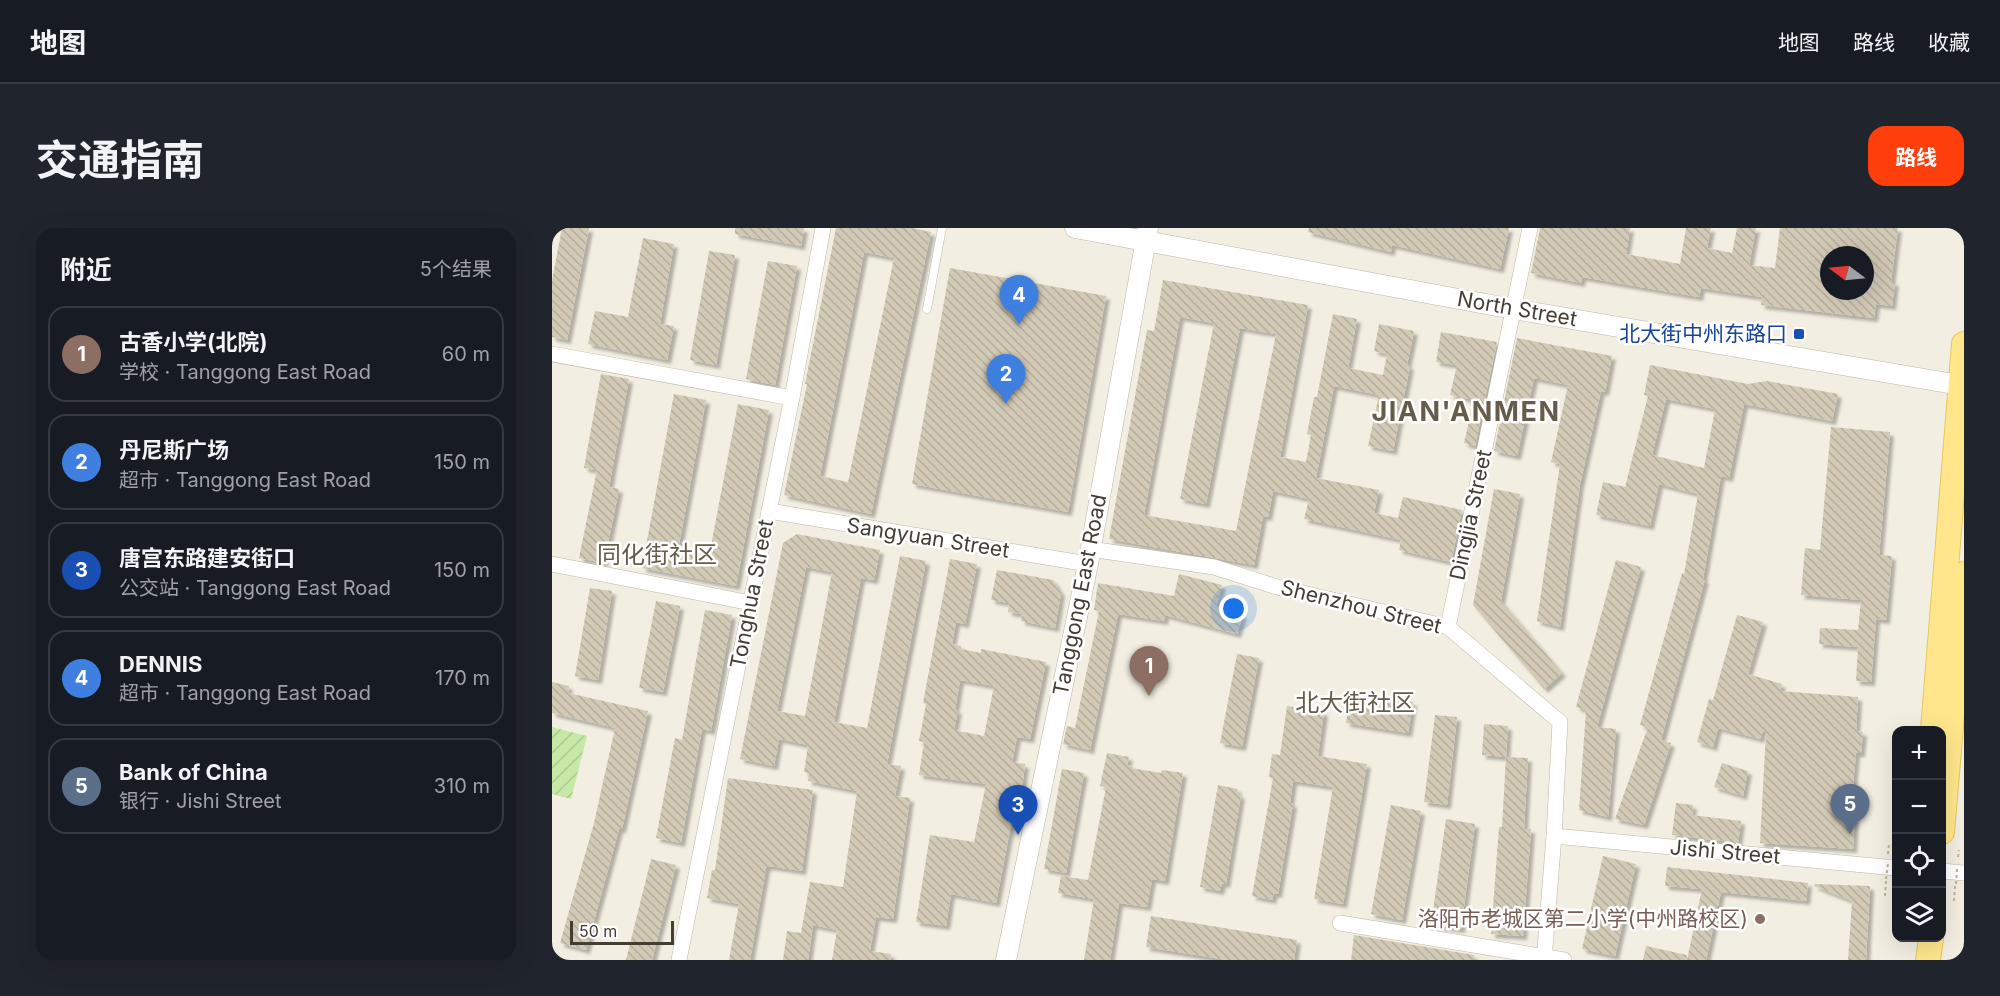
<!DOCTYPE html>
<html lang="zh">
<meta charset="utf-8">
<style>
:root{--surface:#171b24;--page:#20242c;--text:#f1f3f6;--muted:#9ea1a6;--line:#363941;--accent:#ff3f0b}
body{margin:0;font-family:Inter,"Noto Sans SC",sans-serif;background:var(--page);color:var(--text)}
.controls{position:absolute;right:18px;bottom:18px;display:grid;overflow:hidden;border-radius:12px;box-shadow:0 6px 24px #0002}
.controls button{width:54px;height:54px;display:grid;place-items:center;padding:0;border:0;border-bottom:2px solid var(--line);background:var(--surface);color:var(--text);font:30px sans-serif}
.compass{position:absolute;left:1268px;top:18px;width:54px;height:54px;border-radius:50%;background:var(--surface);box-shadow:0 6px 24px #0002;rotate:286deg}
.scale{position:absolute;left:18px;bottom:15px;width:104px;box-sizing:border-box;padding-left:6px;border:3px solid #433d32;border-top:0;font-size:16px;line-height:21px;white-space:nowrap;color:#433d32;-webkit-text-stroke:4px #fff;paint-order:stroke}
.you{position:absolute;left:682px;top:381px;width:21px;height:21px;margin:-15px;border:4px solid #fff;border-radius:50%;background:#1a73e8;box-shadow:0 0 0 9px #1a73e833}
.badge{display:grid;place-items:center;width:39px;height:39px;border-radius:50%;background:var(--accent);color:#fff;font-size:20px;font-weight:700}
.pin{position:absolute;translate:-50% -50px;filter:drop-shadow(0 2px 3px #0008)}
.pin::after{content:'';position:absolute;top:32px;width:21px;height:18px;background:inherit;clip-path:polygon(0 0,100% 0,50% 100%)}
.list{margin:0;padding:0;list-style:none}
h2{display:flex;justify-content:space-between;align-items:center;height:78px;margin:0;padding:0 24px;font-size:26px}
h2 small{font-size:20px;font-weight:400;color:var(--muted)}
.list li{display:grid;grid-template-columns:39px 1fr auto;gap:18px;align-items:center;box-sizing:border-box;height:96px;margin:0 12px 12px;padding:0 12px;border:2px solid var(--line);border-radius:18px}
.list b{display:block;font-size:22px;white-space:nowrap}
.list p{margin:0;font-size:20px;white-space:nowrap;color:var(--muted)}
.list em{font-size:20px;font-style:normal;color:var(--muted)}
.icon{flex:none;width:33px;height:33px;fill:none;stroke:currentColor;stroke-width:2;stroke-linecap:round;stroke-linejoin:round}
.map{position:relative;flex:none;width:1412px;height:732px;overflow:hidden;border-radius:18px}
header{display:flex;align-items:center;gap:36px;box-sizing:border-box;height:84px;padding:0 30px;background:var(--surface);border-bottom:2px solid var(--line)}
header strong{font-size:28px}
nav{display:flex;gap:33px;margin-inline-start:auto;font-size:21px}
.intro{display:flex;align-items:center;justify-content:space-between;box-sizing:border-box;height:144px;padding:0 36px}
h1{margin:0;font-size:42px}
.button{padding:15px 27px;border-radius:18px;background:var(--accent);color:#fff;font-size:21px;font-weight:700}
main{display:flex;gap:36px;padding:0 36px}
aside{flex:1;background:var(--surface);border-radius:18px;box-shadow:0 6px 24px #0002}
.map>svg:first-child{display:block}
.garden{fill:url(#garden-furrows)}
.building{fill:url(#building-back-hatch);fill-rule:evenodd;filter:url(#shadow)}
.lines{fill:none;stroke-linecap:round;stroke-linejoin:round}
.service-casing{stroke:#bdb6a4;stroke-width:9}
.minor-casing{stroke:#bdb6a4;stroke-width:16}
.tertiary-casing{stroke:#bdb6a4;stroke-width:21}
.primary-casing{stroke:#e9c758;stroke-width:26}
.path{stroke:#c0b394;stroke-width:2;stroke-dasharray:3 3;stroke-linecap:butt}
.service{stroke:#fff;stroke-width:8}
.minor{stroke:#fff;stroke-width:15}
.tertiary{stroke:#fff;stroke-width:20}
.primary{stroke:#ffe68d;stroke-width:24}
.path-bridge{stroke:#c0b394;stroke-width:2;stroke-dasharray:3 3;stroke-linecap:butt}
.transit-dot{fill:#1a4fb4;stroke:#fff;stroke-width:2}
.education-dot{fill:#8d6e63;stroke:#fff;stroke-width:2}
.labels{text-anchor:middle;stroke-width:5;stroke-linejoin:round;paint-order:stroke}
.street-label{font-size:21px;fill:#433d32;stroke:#fff}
.transit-label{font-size:21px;fill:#164399;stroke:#fff;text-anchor:end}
.education-label{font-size:21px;fill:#785e54;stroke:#fff;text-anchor:end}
.quarter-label{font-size:24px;fill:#665c49;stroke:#fff}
.district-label{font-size:27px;font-weight:bold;letter-spacing:1.5px;fill:#665c49;stroke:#fff}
</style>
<header>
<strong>地图</strong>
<nav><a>地图</a><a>路线</a><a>收藏</a></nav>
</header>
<div class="intro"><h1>交通指南</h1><a class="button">路线</a></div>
<main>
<aside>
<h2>附近<small>5个结果</small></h2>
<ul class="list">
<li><span class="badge" style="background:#8d6e63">1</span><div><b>古香小学(北院)</b><p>学校 · Tanggong East Road</p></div><em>60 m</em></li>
<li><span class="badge" style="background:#3f7fe0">2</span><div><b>丹尼斯广场</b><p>超市 · Tanggong East Road</p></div><em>150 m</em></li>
<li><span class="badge" style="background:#1a4fb4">3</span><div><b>唐宫东路建安街口</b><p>公交站 · Tanggong East Road</p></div><em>150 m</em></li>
<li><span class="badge" style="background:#3f7fe0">4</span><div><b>DENNIS</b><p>超市 · Tanggong East Road</p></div><em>170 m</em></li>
<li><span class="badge" style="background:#5c6f8a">5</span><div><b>Bank of China</b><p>银行 · Jishi Street</p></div><em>310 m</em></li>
</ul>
</aside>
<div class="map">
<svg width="1412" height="732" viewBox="0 0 1412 732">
<defs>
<pattern id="garden-furrows" width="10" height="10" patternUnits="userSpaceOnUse" patternTransform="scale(1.5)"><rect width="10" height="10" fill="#c7e9a7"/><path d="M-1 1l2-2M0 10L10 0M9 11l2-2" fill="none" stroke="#acc990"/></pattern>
<pattern id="building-back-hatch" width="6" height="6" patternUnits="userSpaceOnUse" patternTransform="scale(1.5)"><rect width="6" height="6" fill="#d3cab6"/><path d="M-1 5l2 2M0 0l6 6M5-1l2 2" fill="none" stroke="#b6ae9d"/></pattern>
<filter id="shadow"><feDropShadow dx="4" dy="4" stdDeviation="1.5" flood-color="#0004"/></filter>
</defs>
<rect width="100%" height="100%" fill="#f2eee1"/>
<!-- garden -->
<polygon class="garden" points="0,499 35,508 19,571 0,566"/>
<!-- building -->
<g class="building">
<polygon points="10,0 37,0 15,112 0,109 0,52"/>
<polygon points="183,0 252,0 249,18 183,6"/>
<path d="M284 0H360L379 4 319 286 232 267 255 156H253ZM312 24 342 30 296 254 268 248Z"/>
<polygon points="757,0 957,0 948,41 840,17 839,24 756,4"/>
<path d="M988 0H1078L1074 26 1128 36 1134 0H1159L1155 20 1180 25 1185 0H1204L1197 37 1223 40 1228 0H1346L1339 54H1343L1340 78 1324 76 1322 90 1209 77 1210 69 1149 60 1147 69 1030 49 1029 55 979 45ZM1277 27H1313V63H1277Z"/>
<polygon points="91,10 122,16 108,96 122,98 115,132 36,116 43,83 76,89"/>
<polygon points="157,23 183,27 164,137 138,132"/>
<polygon points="216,33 245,38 223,157 194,151"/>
<polygon points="398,40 554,68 516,284 360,256"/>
<path d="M611 52 756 77 728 229 754 234 759 207 755 206 762 169H765L781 86 805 91 796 140 831 147 835 126 822 123 827 96 862 103 855 137 858 138 841 223 816 218 827 167 782 158 764 250 827 262 822 285 846 290 851 269 910 282 899 334 847 322 849 312 752 291 757 271 721 263 716 289 711 288 702 337 557 311 595 102 602 103ZM628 89 662 95 628 271 654 276 688 100 724 106 684 303 592 287Z"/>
<polygon points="889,104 945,114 923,218 912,215 922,172 898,167 905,137 884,134"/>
<polygon points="965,110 1060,128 1053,164 1049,163 1028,256 1008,399 985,393 1008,236 999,234 1016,157 982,150 965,228 942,223"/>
<path d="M1098 137 1196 156 1215 153 1286 166 1280 193 1192 176 1177 250 1169 248 1151 351H1153L1109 512 1119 515 1092 597 1063 591 1096 499 1088 497 1130 345 1132 346 1146 266 1107 256 1098 298 1044 287 1051 254 1073 259 1096 168 1092 167ZM1114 171 1163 181 1152 240 1100 227Z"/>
<polygon points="49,146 77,151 57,259 67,261 52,335 27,330 45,242 32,240"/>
<polygon points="122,166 154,172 126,322 157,328 186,176 217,182 184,358 90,340"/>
<polygon points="1279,199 1338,204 1327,327 1340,328 1334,392 1324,391 1319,454 1304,453 1306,419 1267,416 1268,400 1306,402 1309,372 1249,367 1253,320 1268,322"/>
<polygon points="942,261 968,266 949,373 1010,445 992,461 921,377"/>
<path d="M245 306 328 322 322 352 309 350 282 494 315 500 348 328 374 333 335 536 349 538 343 568 358 570 341 691 324 689 318 723 339 726 338 732H280L285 702 261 697 256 732H231L235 703 249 705 258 654 291 659 305 563 256 553 257 545 252 544 256 517 227 511 222 538 188 531 231 315ZM254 339 280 344 253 488 225 483Z"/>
<path d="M398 331 425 336 413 396 404 394 400 416 409 418V421L429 425V421L494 434 478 511 465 509 460 534 473 536 470 560H466L444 675 399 666 394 698 364 694 378 607 422 614 434 556 367 547 372 514 367 513 374 476 371 475ZM408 452 442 458 432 508 402 502 406 482H403Z"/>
<polygon points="1064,332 1089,339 1045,499 1064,501 1056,589 1027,582 1034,482 1024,479"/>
<polygon points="445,342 501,352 509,365 503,400 469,393 470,386 456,384 457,375 439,372"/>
<polygon points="627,346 670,357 664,379 691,386 685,406 613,387 612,393 566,386 538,522 511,516 515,498 523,500 547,383 542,382 546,355 622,368"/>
<polygon points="38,360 60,363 46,452 23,448"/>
<polygon points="104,373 128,378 111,464 87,460"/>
<polygon points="153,382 180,387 159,503 150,501 129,615 104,610 123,510 130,512"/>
<polygon points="1185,387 1211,394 1196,446 1230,456 1228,463 1306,469 1304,503 1311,504 1309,525 1304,525 1298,589 1303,589 1301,621 1208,615 1214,504 1211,503 1208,511 1166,500 1161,519 1145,514 1157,471 1161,472"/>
<polygon points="685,426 707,430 690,519 668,515"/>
<polygon points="0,454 17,458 16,465 96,483 70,601 67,601 34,722 8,715 42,595 63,500 0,485"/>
<polygon points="799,464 861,474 856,505 794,495"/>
<polygon points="735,478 772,484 766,528 815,536 791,676 762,671 781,559 741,553 738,575 741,576 726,666 722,665 720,672 700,668 721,550 717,549 720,526 728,527"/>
<polygon points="883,487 905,489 895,577 872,574"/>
<polygon points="932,496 956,498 954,529 930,527"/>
<polygon points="555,525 577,529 575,537 579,538 579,540 609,545 610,542 631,545 613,653 600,651 595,679 567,675 558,732 532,732 542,671 506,665 509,648 536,652 554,559 548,558"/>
<polygon points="954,529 976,530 972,601 979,601 971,708 939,706 947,599 950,599"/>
<polygon points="1170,535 1196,543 1191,568 1162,559"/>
<polygon points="510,541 532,545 514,645 492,641"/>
<polygon points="176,550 261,562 250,643 216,638 214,640 198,732 177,732 187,676 155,670 160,642 163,642"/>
<polygon points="666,557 686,561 685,566 689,567 674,656 670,655 668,663 648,659"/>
<polygon points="1124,575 1141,577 1140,587 1189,593 1186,615 1120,607"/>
<polygon points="839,577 869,583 850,692 819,686"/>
<polygon points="894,591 923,596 909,701 879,697"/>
<polygon points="1051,628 1084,636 1063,728 1030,721"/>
<polygon points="99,631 124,637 100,732 74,732"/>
<polygon points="1115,639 1256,655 1254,673 1169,664 1154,732 1135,732 1150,661 1113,658"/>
<polygon points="1263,656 1318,658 1314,732 1296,732 1300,673 1262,658"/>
<polygon points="599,688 745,712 742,732 675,732 594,719"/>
<polygon points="802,707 922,727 922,732 799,732"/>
<polygon points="1094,718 1135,727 1134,732 1091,732"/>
</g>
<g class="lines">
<defs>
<polyline id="service" points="375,81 390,0"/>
<g id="minor">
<polyline points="0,126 240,170"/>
<polyline points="217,283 536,336"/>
<polyline points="538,321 662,339 725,359 896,399 1008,494 1002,608 992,732"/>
<polyline points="0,336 199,375"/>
<polyline points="896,399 978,0"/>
<polyline points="1002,608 1344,640"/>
<polyline points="1390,643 1412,645"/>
<polyline points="788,695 1012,732"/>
<polyline points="127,732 242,159 271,0"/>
</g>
<g id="tertiary">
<polyline points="523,0 961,81 1408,157"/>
<polyline points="454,732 536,336 596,0"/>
</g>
<g id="primary">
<polyline points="1381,502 1412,116"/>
<polyline points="1390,604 1412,346"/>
<polyline points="1376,732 1379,710"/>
</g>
</defs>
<!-- service casing -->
<use href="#service" class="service-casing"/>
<!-- minor casing -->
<use href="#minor" class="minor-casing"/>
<!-- tertiary casing -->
<use href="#tertiary" class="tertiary-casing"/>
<!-- primary casing -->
<use href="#primary" class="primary-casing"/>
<!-- path -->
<g class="path">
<polyline points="1336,626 1337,616"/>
<polyline points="1406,629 1407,622"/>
<polyline points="1333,668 1334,653"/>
<polyline points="1402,673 1403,658"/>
</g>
<!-- service -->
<use href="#service" class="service"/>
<!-- minor -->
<use href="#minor" class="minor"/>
<!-- tertiary -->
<use href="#tertiary" class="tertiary"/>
<!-- primary -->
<use href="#primary" class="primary"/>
<!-- path-bridge -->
<g class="path-bridge">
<polyline points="1334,651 1336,635"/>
<polyline points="1404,656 1405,641"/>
</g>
</g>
<!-- markers -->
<rect class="transit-dot" x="1241" y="100" width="12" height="12" rx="3"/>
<circle class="education-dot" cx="1208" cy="691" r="6"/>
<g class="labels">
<!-- street labels -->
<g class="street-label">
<text transform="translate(965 81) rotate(10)" y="7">North Street</text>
<text transform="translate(919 287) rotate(-78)" y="7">Dingjia Street</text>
<text transform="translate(376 310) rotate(9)" y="7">Sangyuan Street</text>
<text transform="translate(200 366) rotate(-79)" y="7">Tonghua Street</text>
<text transform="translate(528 367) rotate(-79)" y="7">Tanggong East Road</text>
<text transform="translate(809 379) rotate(14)" y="7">Shenzhou Street</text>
<text transform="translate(1173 624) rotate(5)" y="7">Jishi Street</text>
</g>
<!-- transit labels -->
<g class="transit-label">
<text x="1235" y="113">北大街中州东路口</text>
</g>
<!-- education labels -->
<g class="education-label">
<text x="1196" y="698">洛阳市老城区第二小学(中州路校区)</text>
</g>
<!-- quarter labels -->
<g class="quarter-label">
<text x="105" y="335">同化街社区</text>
<text x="803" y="483">北大街社区</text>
</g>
<!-- district labels -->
<g class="district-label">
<text x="914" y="193">JIAN'ANMEN</text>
</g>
</g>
</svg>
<div class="controls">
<button>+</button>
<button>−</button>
<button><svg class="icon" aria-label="locate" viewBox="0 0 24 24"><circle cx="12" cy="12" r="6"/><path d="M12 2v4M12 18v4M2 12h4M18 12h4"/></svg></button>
<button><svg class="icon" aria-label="layers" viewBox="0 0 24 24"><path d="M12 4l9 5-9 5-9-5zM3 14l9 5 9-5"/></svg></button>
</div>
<svg class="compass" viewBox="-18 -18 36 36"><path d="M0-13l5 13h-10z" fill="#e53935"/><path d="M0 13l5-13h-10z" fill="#9ea1a6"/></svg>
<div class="scale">50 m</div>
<div class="you"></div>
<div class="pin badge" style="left:597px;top:468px;background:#8d6e63">1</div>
<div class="pin badge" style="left:454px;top:176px;background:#3f7fe0">2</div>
<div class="pin badge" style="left:466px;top:607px;background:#1a4fb4">3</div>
<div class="pin badge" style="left:467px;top:97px;background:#3f7fe0">4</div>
<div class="pin badge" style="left:1298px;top:606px;background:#5c6f8a">5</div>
</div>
</main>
